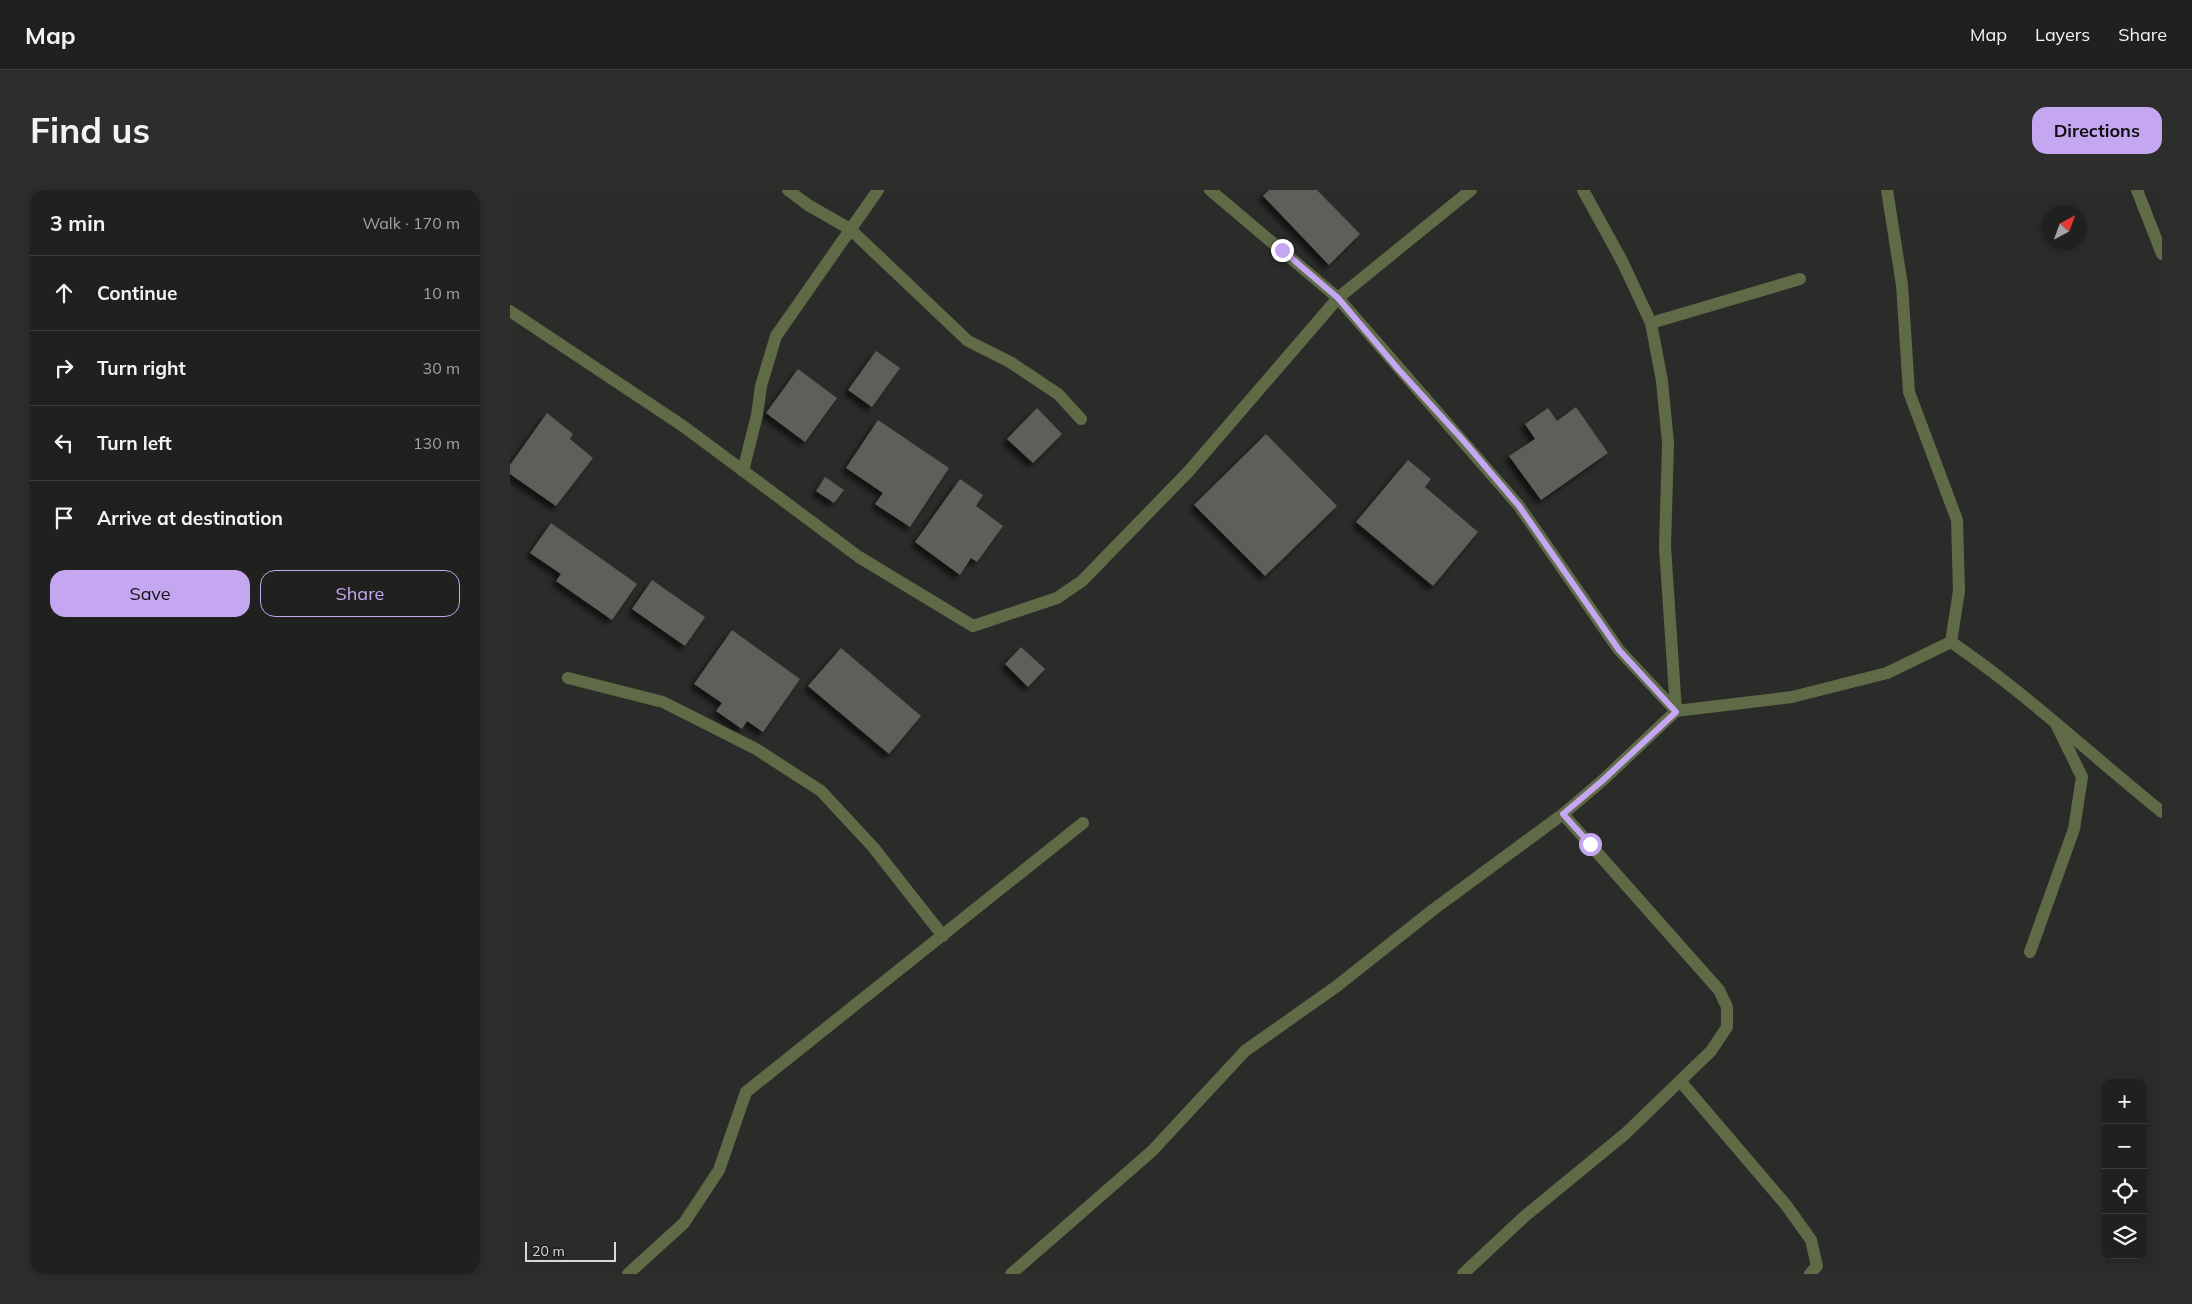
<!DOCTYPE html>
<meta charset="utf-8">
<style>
:root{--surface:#20211f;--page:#2d2e2c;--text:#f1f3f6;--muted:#a2a3a4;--line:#3d3e3d;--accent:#c5a7f1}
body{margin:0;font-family:Mulish,sans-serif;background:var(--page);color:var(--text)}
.controls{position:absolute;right:15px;bottom:15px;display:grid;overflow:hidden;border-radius:10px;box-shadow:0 2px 8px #0003}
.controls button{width:45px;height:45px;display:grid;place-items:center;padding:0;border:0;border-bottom:1px solid var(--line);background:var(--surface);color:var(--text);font:25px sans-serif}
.compass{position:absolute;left:1532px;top:15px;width:45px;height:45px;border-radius:50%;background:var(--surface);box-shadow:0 2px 8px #0003;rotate:41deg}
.scale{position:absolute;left:15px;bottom:12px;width:91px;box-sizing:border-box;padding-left:5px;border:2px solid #d9dad8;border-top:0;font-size:14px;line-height:18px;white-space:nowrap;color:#d9dad8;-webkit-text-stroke:4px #21221f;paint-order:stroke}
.stop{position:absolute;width:15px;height:15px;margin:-11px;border:4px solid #c5a7f1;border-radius:50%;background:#fff}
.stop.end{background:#c5a7f1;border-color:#fff;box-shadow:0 1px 5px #0008}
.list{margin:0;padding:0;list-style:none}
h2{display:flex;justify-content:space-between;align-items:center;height:65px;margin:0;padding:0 20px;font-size:21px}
h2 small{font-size:16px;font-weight:400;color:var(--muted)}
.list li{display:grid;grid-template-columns:32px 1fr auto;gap:15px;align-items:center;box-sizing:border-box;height:75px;padding:0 20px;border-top:1px solid var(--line)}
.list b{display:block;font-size:19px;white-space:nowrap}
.list em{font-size:16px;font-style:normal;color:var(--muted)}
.actions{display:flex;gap:10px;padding:15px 20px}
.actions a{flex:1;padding:11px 0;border:1px solid var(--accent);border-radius:15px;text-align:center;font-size:18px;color:var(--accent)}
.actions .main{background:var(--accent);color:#111}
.icon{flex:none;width:28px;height:28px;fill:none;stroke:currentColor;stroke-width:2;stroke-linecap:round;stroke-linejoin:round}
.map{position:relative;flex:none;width:1652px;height:1084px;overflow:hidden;border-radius:15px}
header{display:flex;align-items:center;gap:30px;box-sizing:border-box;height:70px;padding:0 25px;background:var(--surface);border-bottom:1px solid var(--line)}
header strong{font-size:24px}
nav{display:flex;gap:28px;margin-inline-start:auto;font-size:18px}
.intro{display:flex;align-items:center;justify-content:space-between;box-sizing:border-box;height:120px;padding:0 30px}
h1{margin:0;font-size:35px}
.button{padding:12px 22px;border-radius:15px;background:var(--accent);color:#111;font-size:18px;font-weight:700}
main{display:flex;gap:30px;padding:0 30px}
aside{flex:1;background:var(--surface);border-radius:15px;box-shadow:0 2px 8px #0003}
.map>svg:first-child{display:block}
.building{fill:#5c5e5a;filter:url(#shadow)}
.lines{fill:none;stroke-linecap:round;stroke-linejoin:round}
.minor{stroke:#5f6b46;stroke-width:12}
.route{stroke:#c5a7f1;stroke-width:6}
</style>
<header>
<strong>Map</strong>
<nav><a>Map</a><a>Layers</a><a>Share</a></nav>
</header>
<div class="intro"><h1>Find us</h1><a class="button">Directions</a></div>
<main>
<aside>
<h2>3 min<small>Walk · 170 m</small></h2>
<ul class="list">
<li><svg class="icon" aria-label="ahead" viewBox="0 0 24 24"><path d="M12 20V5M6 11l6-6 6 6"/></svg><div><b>Continue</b></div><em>10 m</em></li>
<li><svg class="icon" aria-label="right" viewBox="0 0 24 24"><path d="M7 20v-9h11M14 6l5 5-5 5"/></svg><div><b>Turn right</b></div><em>30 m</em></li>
<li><svg class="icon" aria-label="left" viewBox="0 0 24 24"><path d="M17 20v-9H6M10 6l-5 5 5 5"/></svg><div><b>Turn left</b></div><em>130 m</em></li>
<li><svg class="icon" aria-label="arrive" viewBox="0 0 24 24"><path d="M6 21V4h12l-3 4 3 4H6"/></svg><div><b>Arrive at destination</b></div></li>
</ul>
<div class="actions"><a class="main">Save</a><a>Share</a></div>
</aside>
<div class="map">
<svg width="1652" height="1084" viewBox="0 0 1652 1084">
<defs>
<filter id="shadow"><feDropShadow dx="-4.5" dy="4.5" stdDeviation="2.5" flood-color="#0009"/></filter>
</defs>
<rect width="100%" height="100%" fill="#2b2c29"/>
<!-- building -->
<g class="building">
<polygon points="759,0 807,0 850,44 819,75 753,6"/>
<polygon points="366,161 390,178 362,217 338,200"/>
<polygon points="288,179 327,208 295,252 256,223"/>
<polygon points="1066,217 1098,263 1031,310 999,266 1025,249 1015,234 1038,218 1047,231"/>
<polygon points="527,218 552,244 523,273 497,249"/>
<polygon points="37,223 63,244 60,249 83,268 46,316 0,284 0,275"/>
<polygon points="368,230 439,278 400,337 365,314 373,303 336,278"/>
<polygon points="756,244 827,316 755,386 684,315"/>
<polygon points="898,270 921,289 915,297 968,342 923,396 846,332"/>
<polygon points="315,287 334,300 324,313 306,301"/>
<polygon points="450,289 473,305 466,316 493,336 467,372 461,368 450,385 405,352"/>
<polygon points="41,333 127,394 102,430 46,391 51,384 20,363"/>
<polygon points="142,390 195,427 175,456 122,419"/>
<polygon points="222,440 290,489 253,542 237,531 232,539 206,521 212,513 184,494"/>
<polygon points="511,457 535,479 518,497 495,474"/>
<polygon points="331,458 411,526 379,564 298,496"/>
</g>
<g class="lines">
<!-- minor -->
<g class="minor">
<polyline points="278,0 298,15 340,39 458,151 500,172 548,204 571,229"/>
<polyline points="700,0 828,108 1009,316 1109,460 1166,521 1155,357 1158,253 1152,191 1141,133 1112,71 1073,0"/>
<polyline points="1627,0 1652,64"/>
<polyline points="0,121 173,236 349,367 463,436 547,408 572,391 679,281 828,108 961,0"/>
<polyline points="1141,133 1290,89"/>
<polyline points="233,281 247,225 251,196 266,146 368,0"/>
<path d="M1441 452C1516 503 1581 565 1652 622"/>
<polyline points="58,488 153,512 246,559 311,601 363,657 433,746"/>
<polyline points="1520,762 1564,639 1572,587 1547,536"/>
<polyline points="1171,892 1276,1015 1301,1050 1307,1076 1300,1084"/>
<polyline points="118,1084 174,1033 209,980 236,902 573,633"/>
<polyline points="501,1084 642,961 735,861 827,796 924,719 1053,624 1092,591 1166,521 1282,507 1377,483 1441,452 1449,401 1447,330 1399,202 1392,95 1377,0"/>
<polyline points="953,1084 1015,1026 1115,944 1201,861 1217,837 1217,817 1209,800 1053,624"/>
</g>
</g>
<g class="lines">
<!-- route -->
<polyline class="route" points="772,60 828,108 889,180 952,249 1009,316 1109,460 1166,522 1092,591 1053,624 1080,654"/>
</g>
</svg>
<div class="controls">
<button>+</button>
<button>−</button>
<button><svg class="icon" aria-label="locate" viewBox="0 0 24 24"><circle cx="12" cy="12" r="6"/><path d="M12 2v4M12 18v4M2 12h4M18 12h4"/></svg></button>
<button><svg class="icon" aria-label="layers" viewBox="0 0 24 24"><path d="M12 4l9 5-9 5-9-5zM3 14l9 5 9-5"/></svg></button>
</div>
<svg class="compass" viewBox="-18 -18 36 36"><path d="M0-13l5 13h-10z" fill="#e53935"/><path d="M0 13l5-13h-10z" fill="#a2a3a4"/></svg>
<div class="scale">20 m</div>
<div class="stop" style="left:1080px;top:654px"></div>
<div class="stop end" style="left:772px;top:60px"></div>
</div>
</main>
